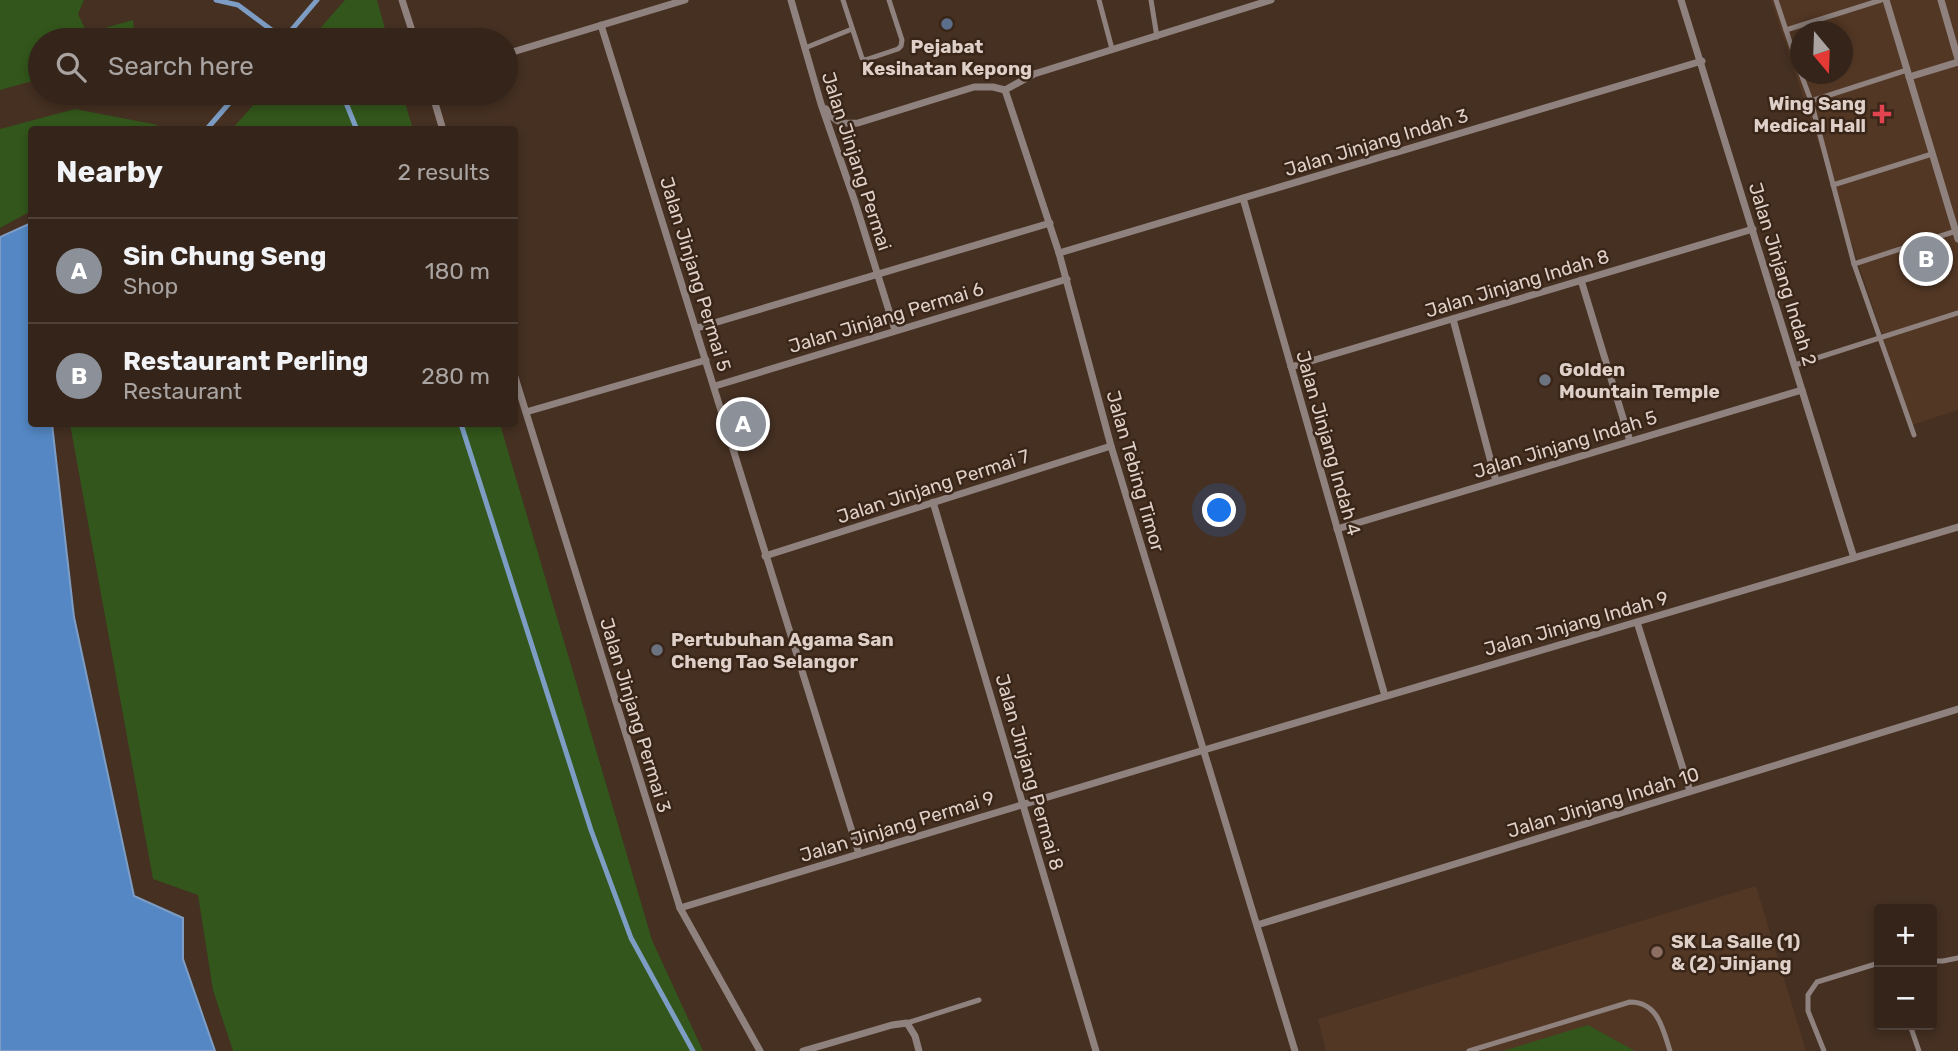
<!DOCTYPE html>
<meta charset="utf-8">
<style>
:root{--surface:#34241a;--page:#3c2c23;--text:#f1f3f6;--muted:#a9a4a2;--line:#4e4139;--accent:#8c9099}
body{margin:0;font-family:Rubik,sans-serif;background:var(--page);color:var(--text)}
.controls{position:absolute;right:21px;bottom:21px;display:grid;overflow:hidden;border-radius:7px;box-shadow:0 4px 10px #0003}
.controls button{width:63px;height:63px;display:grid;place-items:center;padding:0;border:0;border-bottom:2px solid var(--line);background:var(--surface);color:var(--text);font:35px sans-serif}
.compass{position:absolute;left:1790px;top:21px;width:63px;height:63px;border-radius:50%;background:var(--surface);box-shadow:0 4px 10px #0003;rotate:161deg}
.you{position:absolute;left:1220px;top:511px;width:24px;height:24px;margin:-18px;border:5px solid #fff;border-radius:50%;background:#1a73e8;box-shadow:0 0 0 10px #1a73e833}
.badge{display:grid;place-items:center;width:46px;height:46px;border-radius:50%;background:var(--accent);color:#fff;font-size:23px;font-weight:700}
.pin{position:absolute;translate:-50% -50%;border:4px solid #fff;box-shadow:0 2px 7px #0006}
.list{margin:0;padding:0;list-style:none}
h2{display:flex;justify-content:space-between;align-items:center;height:91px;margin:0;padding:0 28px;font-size:30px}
h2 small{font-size:23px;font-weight:400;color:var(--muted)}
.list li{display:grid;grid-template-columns:46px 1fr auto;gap:21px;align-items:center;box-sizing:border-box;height:105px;padding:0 28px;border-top:2px solid var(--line)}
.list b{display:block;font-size:26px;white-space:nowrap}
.list p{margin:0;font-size:23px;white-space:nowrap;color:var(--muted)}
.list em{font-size:23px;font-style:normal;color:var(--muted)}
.icon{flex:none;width:38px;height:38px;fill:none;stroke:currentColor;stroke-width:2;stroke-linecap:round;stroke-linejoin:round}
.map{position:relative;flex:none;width:1958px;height:1051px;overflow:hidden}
.search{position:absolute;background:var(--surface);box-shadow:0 4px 10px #0003;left:28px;top:28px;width:490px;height:77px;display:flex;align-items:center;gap:18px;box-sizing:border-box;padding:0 24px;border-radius:38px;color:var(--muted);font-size:26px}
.panel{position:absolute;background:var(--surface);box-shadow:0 4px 10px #0003;left:28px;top:126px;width:490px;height:301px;border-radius:7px}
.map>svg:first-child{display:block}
.built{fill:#523724;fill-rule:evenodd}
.green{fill:#32561b}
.water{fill:#5487c3;stroke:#7d9dc4;stroke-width:2}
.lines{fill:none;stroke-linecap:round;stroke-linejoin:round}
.stream{stroke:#7d9dc4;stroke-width:5}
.lane{stroke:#8f827e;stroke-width:5}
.street{stroke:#8f827e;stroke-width:7}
.service-dot{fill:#5c6f8a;stroke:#3a2618;stroke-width:2.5}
.health-dot{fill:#e0444e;stroke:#3a2618;stroke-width:2.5}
.worship-dot{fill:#6b7280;stroke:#3a2618;stroke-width:2.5}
.education-dot{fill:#8d6e63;stroke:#3a2618;stroke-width:2.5}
.labels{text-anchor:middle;stroke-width:5;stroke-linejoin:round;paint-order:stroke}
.poi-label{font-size:19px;font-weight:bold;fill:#ded0c8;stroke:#3a2618;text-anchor:start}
.street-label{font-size:19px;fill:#ded0c8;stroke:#3a2618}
</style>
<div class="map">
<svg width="1958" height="1051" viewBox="0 0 1958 1051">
<rect width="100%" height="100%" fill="#453022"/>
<!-- built -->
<g class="built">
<path d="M1771 0H1958V410L1912 425ZM1800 32H1842V74H1800Z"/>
<polygon points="1756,886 1806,1051 1326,1051 1318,1019"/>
</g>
<!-- green -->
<g class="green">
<polygon points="0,0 84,0 78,14 87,33 133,20 135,40 40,40 40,79 0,90"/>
<polygon points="345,0 377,0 388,40 310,40"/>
<polygon points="140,93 191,93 188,104"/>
<polygon points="264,93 402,93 413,129 232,129"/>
<polygon points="75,109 158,125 151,130 32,130 31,211 0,228 0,129"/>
<polygon points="70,424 500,424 652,940 703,1051 233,1051 213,990 198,895 153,879"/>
<polygon points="1588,1025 1635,1051 1503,1051"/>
</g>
<!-- water -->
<polygon class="water" points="31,223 32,424 52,424 74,617 134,896 183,918 183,959 215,1051 0,1051 0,237"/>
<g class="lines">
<!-- stream -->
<g class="stream">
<polyline points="216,0 238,5 285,40"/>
<polyline points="283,40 317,0"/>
<polyline points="342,93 357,130"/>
<polyline points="206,130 238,93"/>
<polyline points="461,424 591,830 631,938 693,1051"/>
</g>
<!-- lane -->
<g class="lane">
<polyline points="843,0 862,58 865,60 898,49 901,46 902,40 889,0"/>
<polyline points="1099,0 1112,49"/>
<polyline points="1151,0 1157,37"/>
<polyline points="1776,0 1800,72"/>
<polyline points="1786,30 1881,0"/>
<polyline points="805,48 852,29"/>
<polyline points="1801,74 1811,101 1854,264"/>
<polyline points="1811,101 1907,70"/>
<polyline points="1833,185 1932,154"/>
<polyline points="1795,365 1958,313"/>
<polyline points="1914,435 1854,264 1956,231"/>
<polyline points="1932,961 1943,961 1958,958"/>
<polyline points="907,1023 979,1000"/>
<polyline points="1910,1025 1919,1051"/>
<path d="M1469 1051 1630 1002C1658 1002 1663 1029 1670 1051"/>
<polyline points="1824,1051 1808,1011 1808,995 1817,982 1879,963"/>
</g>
<!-- street -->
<g class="street">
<polyline points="402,0 415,40"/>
<polyline points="791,0 821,104 855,202 895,330"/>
<polyline points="1681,0 1854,558"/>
<polyline points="1886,0 1958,239"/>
<polyline points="1941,0 1958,59"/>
<path d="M601 25C688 301 772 578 859 854"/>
<polyline points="506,54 685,0"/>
<polyline points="1909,77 1958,62"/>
<polyline points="1005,90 1059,253 1111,446 1295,1051"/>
<polyline points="1005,90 1034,74 1271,0"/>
<polyline points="432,93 443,130"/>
<path d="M826 109C836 123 840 124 858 123L974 87H993L1005 90"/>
<polyline points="1243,198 1385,696"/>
<polyline points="1059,253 1702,61"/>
<polyline points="1581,280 1630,441"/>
<polyline points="1453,319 1496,481"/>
<polyline points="697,328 1050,223"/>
<polyline points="1291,367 1753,229"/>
<polyline points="514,374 680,908 760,1051"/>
<polyline points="715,386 1067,279"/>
<polyline points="526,412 706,360"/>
<polyline points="933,502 1096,1051"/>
<polyline points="1337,529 1802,390"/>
<polyline points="765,556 1111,446"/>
<polyline points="1637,622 1690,791"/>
<polyline points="680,908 1204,750 1958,527"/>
<polyline points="1257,925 1958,709"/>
<polyline points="803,1051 892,1025 907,1023 915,1036 919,1051"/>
</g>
</g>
<!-- markers -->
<circle class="service-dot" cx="947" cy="24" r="7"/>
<path class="health-dot" d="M1878.5 103.5h7v7h7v7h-7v7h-7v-7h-7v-7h7z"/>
<g class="worship-dot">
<circle cx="1545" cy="380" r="7"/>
<circle cx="657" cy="650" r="7"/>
</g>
<circle class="education-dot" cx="1657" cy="952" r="7"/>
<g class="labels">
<!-- poi labels -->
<g class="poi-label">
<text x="947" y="53" text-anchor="middle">Pejabat<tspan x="947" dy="22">Kesihatan Kepong</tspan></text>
<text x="1866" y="110" text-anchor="end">Wing Sang<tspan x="1866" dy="22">Medical Hall</tspan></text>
<text x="1559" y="376">Golden<tspan x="1559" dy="22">Mountain Temple</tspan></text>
<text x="671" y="646">Pertubuhan Agama San<tspan x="671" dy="22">Cheng Tao Selangor</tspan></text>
<text x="1671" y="948">SK La Salle (1)<tspan x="1671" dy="22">&amp; (2) Jinjang</tspan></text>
</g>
<!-- street labels -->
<g class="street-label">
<text transform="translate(1376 142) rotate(-17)" y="7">Jalan Jinjang Indah 3</text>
<text transform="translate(857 161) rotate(72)" y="7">Jalan Jinjang Permai</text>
<text transform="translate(696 274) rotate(73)" y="7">Jalan Jinjang Permai 5</text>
<text transform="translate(1783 274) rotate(73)" y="7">Jalan Jinjang Indah 2</text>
<text transform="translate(1517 283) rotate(-17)" y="7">Jalan Jinjang Indah 8</text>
<text transform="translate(886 317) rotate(-17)" y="7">Jalan Jinjang Permai 6</text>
<text transform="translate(1329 443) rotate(74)" y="7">Jalan Jinjang Indah 4</text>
<text transform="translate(1565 444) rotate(-17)" y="7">Jalan Jinjang Indah 5</text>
<text transform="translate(1136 471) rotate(74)" y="7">Jalan Tebing Timor</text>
<text transform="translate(933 486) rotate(-18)" y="7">Jalan Jinjang Permai 7</text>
<text transform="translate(1576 623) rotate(-16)" y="7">Jalan Jinjang Indah 9</text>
<text transform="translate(636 715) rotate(73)" y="7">Jalan Jinjang Permai 3</text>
<text transform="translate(1030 772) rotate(74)" y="7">Jalan Jinjang Permai 8</text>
<text transform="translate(1603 802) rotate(-17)" y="7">Jalan Jinjang Indah 10</text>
<text transform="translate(897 826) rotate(-17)" y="7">Jalan Jinjang Permai 9</text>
</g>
</g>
</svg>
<div class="controls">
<button>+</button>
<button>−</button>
</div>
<svg class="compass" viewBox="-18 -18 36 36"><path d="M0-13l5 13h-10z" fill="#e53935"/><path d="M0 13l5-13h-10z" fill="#a9a4a2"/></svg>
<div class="you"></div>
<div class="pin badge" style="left:743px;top:424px">A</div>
<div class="pin badge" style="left:1926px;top:259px">B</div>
<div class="search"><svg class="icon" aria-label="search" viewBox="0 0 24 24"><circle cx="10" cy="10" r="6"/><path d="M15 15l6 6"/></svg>Search here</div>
<section class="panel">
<h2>Nearby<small>2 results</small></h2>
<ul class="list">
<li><span class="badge">A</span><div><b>Sin Chung Seng</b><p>Shop</p></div><em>180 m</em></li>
<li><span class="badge">B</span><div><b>Restaurant Perling</b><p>Restaurant</p></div><em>280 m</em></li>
</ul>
</section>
</div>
